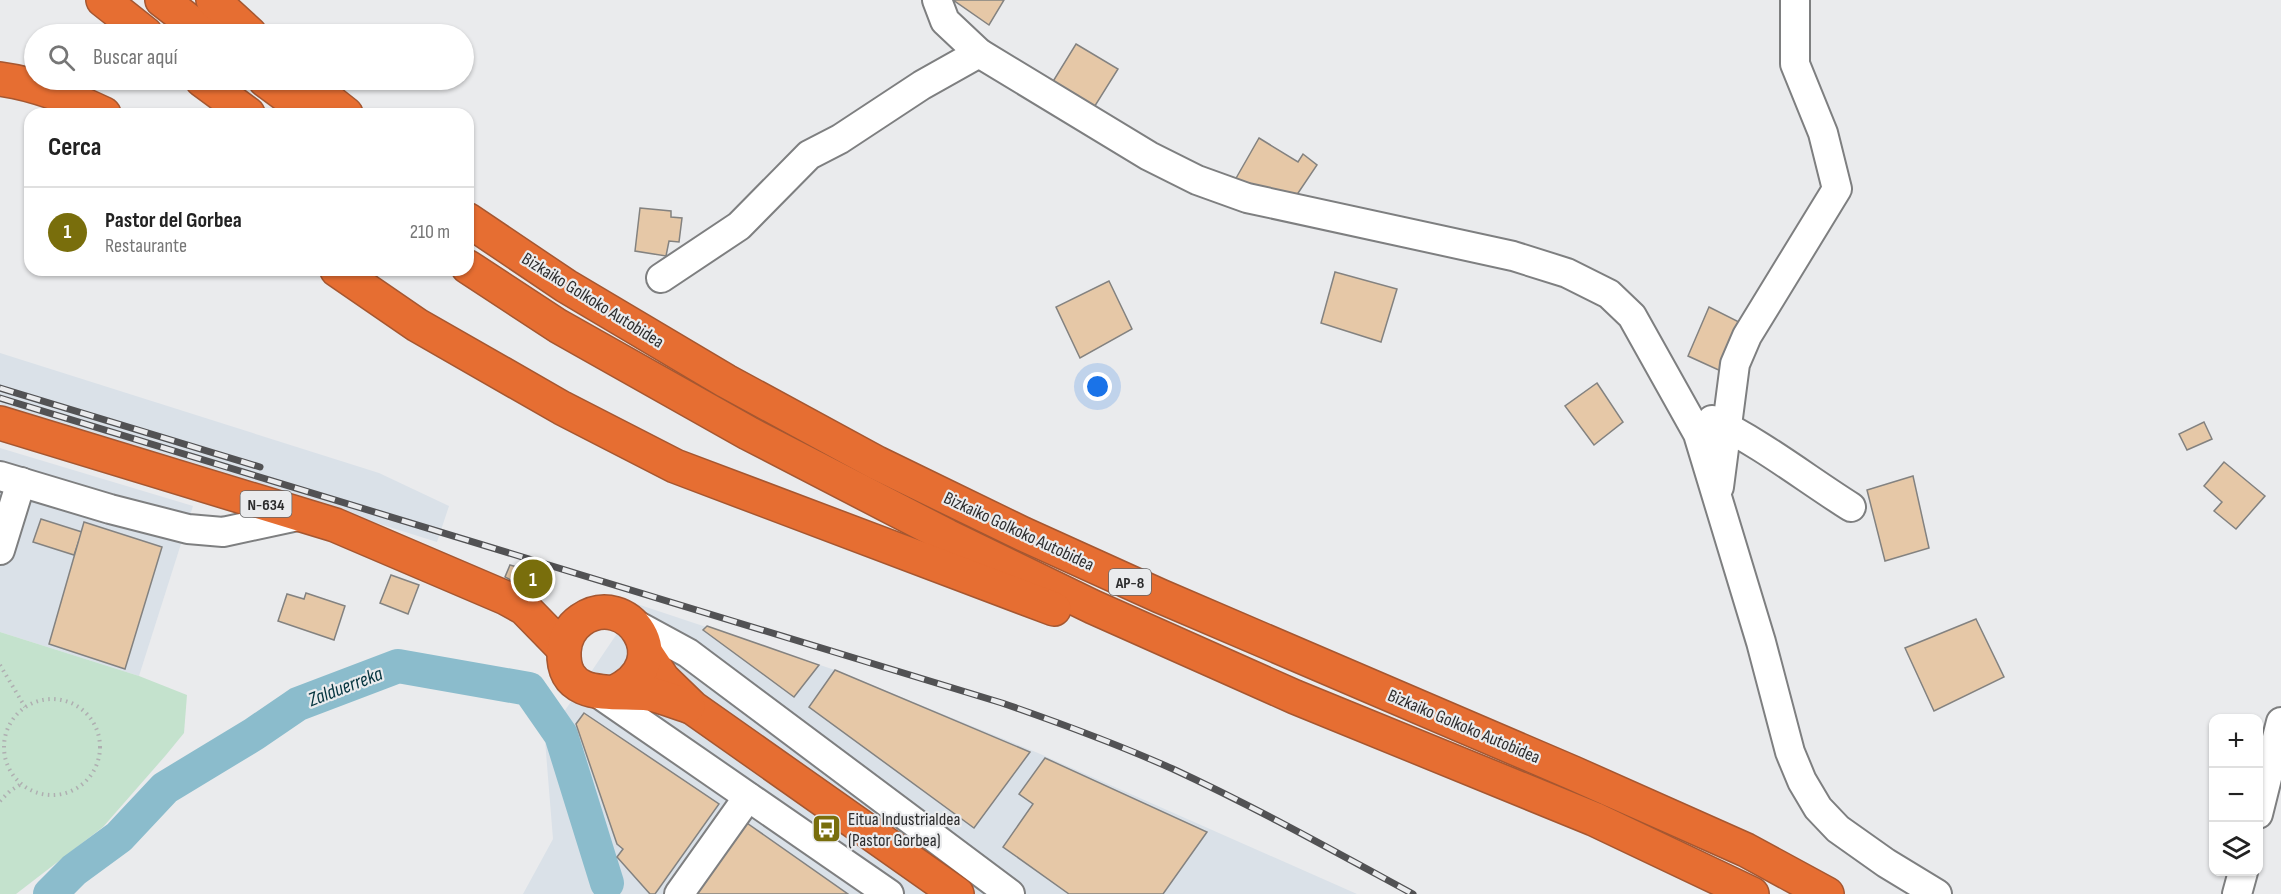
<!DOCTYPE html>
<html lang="es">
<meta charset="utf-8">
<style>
:root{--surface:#fff;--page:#f2f2f2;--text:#222;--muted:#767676;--line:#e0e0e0;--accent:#796e0c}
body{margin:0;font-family:"Sofia Sans Condensed",sans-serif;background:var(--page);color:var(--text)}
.controls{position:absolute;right:18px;bottom:18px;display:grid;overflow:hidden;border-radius:12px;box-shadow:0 2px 4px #0004}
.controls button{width:54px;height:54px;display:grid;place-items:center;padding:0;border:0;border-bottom:2px solid var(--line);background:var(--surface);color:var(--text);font:30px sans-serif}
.you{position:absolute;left:1098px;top:387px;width:21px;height:21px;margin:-15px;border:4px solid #fff;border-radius:50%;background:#1a73e8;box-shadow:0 0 0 9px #1a73e833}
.badge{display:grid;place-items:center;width:39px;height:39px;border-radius:50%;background:var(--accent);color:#fff;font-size:20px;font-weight:700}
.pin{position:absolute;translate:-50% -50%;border:3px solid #fff;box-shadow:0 2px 6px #0006}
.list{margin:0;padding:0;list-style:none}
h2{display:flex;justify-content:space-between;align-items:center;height:78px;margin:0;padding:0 24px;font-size:26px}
h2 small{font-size:20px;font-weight:400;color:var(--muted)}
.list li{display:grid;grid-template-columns:39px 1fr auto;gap:18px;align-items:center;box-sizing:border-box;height:90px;padding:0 24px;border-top:2px solid var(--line)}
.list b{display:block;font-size:22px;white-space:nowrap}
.list p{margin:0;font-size:20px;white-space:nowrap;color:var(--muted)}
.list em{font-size:20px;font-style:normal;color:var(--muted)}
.icon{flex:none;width:33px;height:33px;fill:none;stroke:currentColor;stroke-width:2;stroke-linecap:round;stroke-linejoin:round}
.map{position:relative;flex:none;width:2281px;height:894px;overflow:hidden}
.search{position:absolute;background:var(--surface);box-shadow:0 2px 4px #0004;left:24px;top:24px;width:450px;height:66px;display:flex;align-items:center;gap:15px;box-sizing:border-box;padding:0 21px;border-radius:33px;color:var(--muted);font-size:22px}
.panel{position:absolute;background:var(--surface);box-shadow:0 2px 4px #0004;left:24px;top:108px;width:450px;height:168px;border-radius:18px}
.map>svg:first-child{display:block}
.built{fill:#dae1e8}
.green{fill:#c4e2cd}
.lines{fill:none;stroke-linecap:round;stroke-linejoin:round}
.river{stroke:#8bbccc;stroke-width:34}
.building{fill:#e6c8a7;stroke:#838280;stroke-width:1.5}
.minor-casing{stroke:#7e7f80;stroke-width:32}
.highway-casing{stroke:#a55731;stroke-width:36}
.path{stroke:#afafb1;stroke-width:4;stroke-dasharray:1.5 4.5;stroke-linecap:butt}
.minor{stroke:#fff;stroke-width:28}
.highway{stroke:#e66e32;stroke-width:33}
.rail-casing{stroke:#525254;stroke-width:7}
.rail{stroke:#eaebed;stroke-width:4.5;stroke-dasharray:14;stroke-linecap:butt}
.labels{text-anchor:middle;stroke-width:4.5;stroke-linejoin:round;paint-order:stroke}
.shield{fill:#eaebed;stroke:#666667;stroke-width:1.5}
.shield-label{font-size:16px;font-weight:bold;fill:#2d2d2e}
.street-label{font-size:18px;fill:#2d2d2e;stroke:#eaebed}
.poi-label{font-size:18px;fill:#2d2d2e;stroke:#eaebed;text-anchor:start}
.water-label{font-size:20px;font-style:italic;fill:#03333e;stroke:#eaebed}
</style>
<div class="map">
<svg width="2281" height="894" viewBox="0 0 2281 894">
<rect width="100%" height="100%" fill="#eaebed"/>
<!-- built -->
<g class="built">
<polygon points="0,353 379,473 449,506 437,542 0,405"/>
<polygon points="0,448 193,506 139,676 0,632"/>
<polygon points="637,604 835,670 1038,753 1357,894 523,894 553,839 545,740"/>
</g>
<!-- green -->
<polygon class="green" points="0,632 139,676 187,695 184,733 166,755 103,827 16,894 0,894"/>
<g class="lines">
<!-- river -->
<polyline class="river" points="50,894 74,870 119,837 165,788 254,734 298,704 398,666 529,689 561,735 607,883"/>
</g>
<!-- building -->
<g class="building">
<polygon points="953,0 1004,0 989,25"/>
<polygon points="1076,44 1118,69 1093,109 1052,83"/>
<polygon points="1259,138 1298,162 1303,154 1317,165 1292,202 1235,180"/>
<polygon points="640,208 671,211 671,217 682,218 679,242 669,241 666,256 635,251"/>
<polygon points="1335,272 1397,289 1381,342 1321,323"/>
<polygon points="1109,281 1132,329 1080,358 1056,307"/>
<polygon points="1709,307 1743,324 1723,372 1688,356"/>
<polygon points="1597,383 1623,422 1594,445 1565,406"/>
<polygon points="2204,422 2212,439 2187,450 2179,434"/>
<polygon points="2224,462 2265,496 2236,529 2214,511 2222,502 2204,486"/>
<polygon points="1913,476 1929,548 1885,561 1867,490"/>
<polygon points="41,519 82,532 74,555 33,542"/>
<polygon points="84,522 162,547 125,669 49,644"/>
<polygon points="510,565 549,576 540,595 505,577"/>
<polygon points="391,575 419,585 408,614 380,603"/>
<polygon points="306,593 345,606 334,640 278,621 287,594 304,599"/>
<polygon points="1976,619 2004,677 1934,711 1905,648"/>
<polygon points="707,626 819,665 794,697 703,630"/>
<polygon points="835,670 1030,752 974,828 809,707"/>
<polygon points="584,713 719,804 655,894 650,894 617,857 623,849 617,844 576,724"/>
<polygon points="1045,758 1207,832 1163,894 1069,894 1003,847 1033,804 1019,794"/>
<polygon points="744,821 848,894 691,894"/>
</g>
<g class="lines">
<defs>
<g id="minor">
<polyline points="937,0 945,21 979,53 1149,156 1197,180 1247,198 1513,256 1567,273 1609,294 1632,316 1698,434 1761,642 1790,752 1802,781 1818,808 1838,829 1886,863 1937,894"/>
<polyline points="661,278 739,226 809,155 840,139 922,85 979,53"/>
<path d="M1712 420C1761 443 1805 478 1851 507"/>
<polyline points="0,476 110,509 188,529 223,532 302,515"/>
<polyline points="1719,487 1735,364 1747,336 1837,189 1823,133 1795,64 1795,0"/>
<polyline points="0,550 21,482"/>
<polyline points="631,622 688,653 1010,894"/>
<polyline points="598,693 889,894"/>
<polyline points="2258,814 2281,722"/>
<polyline points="679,894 748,797"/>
<polyline points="2237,894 2243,872"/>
</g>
<g id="highway">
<polyline points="103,0 146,34"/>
<polyline points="162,0 206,34"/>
<polyline points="213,0 250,34"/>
<path d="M0 79C37 84 70 98 104 114"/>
<polyline points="202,80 248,114"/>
<polyline points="265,80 311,114"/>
<polyline points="303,80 346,114"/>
<polyline points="468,220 566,286 726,381 877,463 1023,534 1160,596 1573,773 1746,850 1827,894"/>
<polyline points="468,267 558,326 748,433 947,536 1093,607 1295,697 1594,819 1752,894"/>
<polyline points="337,270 417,325 562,408 675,466 1054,609"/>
<polyline points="0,423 335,525 506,598 524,608 564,649"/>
<polyline points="645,652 663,679 693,708 957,894"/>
<path d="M615 692C679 662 627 588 581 620 571 627 565 638 564 651 562 703 616 690 649 694 662 696 675 702 688 706"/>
</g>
</defs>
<!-- minor casing -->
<use href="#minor" class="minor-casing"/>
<!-- highway casing -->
<use href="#highway" class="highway-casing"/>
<!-- path -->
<g class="path">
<polyline points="0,665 25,707"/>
<circle cx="52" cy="747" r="48"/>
<polyline points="0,801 10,791 21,784"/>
</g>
<!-- minor -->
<use href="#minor" class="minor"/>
<!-- highway -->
<use href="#highway" class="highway"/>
<defs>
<g id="rail">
<polyline points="0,388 260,467"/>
<path d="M0 398 1002 703C1060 723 1117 744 1173 769 1255 807 1334 851 1413 894"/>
</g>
</defs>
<!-- rail casing -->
<use href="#rail" class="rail-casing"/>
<!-- rail -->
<use href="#rail" class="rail"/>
</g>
<!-- icons -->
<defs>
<symbol id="bus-square" viewBox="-11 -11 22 22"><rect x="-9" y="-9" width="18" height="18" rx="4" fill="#796e0c" stroke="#eaebed"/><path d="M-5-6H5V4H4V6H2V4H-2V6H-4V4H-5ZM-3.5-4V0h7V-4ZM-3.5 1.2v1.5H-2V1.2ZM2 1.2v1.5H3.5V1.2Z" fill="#fff"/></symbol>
</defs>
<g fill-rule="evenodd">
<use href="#bus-square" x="810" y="812" width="33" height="33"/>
</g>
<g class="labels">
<!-- shield labels -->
<g class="shield">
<rect x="240.5" y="491" width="51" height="26" rx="4.5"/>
<rect x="1109" y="569" width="42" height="26" rx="4.5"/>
</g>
<g class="shield-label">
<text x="266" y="510">N-634</text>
<text x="1130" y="588">AP-8</text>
</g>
<!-- street labels -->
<g class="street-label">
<text transform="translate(593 300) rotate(32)" y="6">Bizkaiko Golkoko Autobidea</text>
<text transform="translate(1019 531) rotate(25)" y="6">Bizkaiko Golkoko Autobidea</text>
<text transform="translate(1464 726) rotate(23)" y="6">Bizkaiko Golkoko Autobidea</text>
</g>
<!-- poi labels -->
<g class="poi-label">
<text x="848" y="825">Eitua Industrialdea<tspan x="848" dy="21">(Pastor Gorbea)</tspan></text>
</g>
<!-- water labels -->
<g class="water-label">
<text transform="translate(345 686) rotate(-21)" y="7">Zalduerreka</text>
</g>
</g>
</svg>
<div class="controls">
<button>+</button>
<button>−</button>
<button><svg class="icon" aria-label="layers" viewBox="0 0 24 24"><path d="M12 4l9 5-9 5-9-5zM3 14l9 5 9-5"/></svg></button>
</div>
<div class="you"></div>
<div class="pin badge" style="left:533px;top:579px">1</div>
<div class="search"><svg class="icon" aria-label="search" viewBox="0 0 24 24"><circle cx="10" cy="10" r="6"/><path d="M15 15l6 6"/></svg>Buscar aquí</div>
<section class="panel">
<h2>Cerca<small></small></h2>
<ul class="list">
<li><span class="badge">1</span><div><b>Pastor del Gorbea</b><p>Restaurante</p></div><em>210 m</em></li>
</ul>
</section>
</div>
